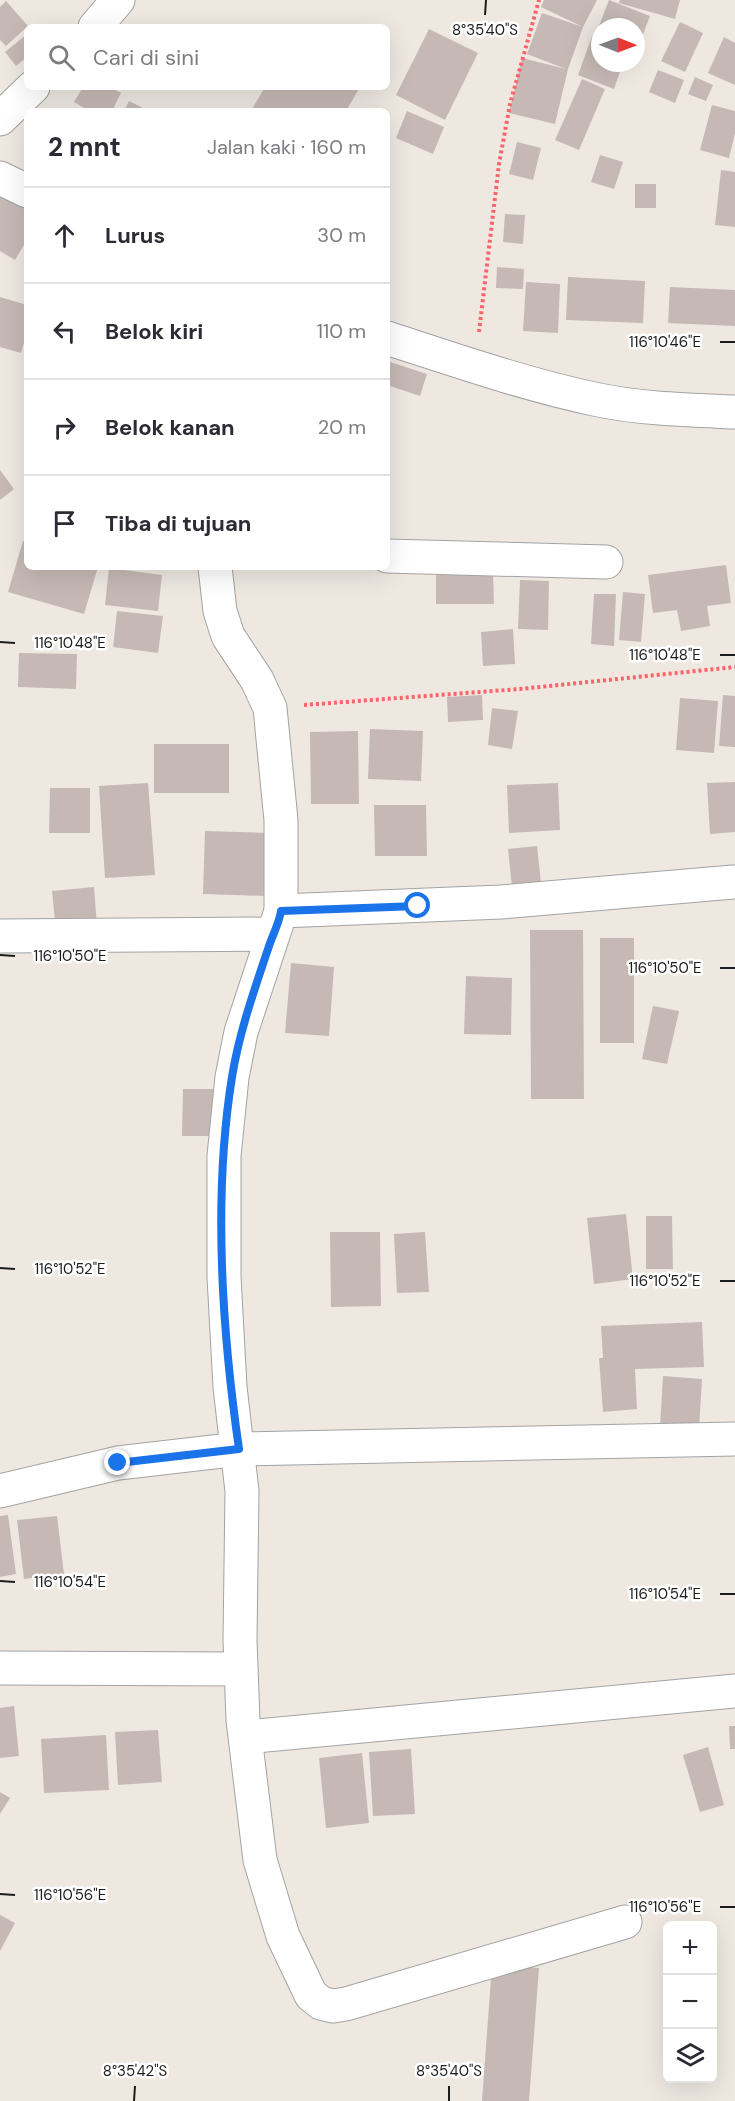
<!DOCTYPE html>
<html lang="id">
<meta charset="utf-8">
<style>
:root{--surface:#fff;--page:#f7f7f7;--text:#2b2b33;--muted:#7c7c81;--line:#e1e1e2}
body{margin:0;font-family:"DM Sans",sans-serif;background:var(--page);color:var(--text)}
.controls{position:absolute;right:18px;bottom:18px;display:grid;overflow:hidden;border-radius:9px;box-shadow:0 6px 24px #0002}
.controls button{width:54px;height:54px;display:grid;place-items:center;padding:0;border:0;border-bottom:2px solid var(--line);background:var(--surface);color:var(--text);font:30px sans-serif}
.compass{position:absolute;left:591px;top:18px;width:54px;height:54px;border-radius:50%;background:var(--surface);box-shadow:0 6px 24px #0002;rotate:91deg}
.stop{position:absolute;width:18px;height:18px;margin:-14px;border:4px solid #1a73e8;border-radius:50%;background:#fff}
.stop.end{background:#1a73e8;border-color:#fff;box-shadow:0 2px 6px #0008}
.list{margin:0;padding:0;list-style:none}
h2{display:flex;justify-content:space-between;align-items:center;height:78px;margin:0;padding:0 24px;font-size:26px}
h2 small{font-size:20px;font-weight:400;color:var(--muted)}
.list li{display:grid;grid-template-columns:39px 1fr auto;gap:18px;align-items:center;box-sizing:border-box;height:96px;padding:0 24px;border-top:2px solid var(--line)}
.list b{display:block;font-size:22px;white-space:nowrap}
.list em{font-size:20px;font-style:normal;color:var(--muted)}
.icon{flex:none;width:33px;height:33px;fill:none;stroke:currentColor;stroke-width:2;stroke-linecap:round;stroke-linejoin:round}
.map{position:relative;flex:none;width:735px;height:2101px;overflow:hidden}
.search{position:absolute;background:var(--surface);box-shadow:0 6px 24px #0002;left:24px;top:24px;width:366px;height:66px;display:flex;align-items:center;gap:15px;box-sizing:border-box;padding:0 21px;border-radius:9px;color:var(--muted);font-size:22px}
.panel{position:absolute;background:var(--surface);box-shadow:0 6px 24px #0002;left:24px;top:108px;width:366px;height:462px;border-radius:9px}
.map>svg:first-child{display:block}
.building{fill:#c6b9b5}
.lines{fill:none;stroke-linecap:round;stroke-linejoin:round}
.minor-casing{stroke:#a3a3a3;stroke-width:35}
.tertiary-casing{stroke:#a3a3a3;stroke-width:35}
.path{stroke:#fe626b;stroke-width:4;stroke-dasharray:3 3;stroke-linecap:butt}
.minor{stroke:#fff;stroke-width:33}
.tertiary{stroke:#fff;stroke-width:33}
.route{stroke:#1a73e8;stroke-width:8}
.ticks{fill:none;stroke:#1c1c1c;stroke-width:2}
.ticks-label{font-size:15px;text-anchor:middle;fill:#1c1c1c;stroke:#fff;stroke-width:5;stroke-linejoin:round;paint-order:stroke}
</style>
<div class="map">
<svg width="735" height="2101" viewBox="0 0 735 2101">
<rect width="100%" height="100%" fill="#eee8e1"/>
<!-- building -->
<g class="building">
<polygon points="544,0 597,0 583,27 541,7"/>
<polygon points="609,0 650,16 638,47 636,46 636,27 600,27 600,32 597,31"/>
<polygon points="620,0 680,0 675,19 619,3"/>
<polygon points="6,1 28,26 6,46 0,40 0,7"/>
<polygon points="542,13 583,27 568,69 555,124 509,113 522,58 566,69 527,54"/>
<polygon points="680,22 703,33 685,72 661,61"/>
<polygon points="429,29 478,53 445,120 396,95"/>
<polygon points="27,34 27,57 16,66 5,52"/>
<polygon points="592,36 600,39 600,63 623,63 614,89 578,75"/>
<polygon points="724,37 735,43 735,85 708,73"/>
<polygon points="658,70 684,80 675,103 649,92"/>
<polygon points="695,77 713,85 706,101 688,94"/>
<polygon points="582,79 605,89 579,150 555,140"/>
<polygon points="83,87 110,87 121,93 112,111 89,111 74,102"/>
<polygon points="265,87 360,87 346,111 256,111 252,109"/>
<polygon points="129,101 149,111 124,111"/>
<polygon points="712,105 735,111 735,133 729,158 700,150"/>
<polygon points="407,111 444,127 433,154 396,138"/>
<polygon points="517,142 541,148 533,180 509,174"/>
<polygon points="600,155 623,162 614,189 591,182"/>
<polygon points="721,170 735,172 735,227 715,225"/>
<rect x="635" y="184" width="21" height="24"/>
<polygon points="0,192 27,208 27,240 15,260 0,251"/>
<polygon points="505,214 525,215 523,244 503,242"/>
<polygon points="497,267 524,269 523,289 496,288"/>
<polygon points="568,277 645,281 643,323 566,320"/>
<polygon points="526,282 560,284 558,333 523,331"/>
<polygon points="670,287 735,290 735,326 668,323"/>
<polygon points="0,297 27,305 27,332 21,353 0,347"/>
<polygon points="387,361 427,374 420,396 387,385"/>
<polygon points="0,470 14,489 0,500"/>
<polygon points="23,541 27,542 27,567 98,567 84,614 8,592"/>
<polygon points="726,565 731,603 707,606 710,626 681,631 677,610 653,613 648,575"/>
<polygon points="109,568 162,575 158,611 105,605"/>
<polygon points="493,571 494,604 436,604 436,572"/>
<polygon points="520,580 549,581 548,630 518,629"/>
<polygon points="623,592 645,594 641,642 619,640"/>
<polygon points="594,594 616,594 614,646 591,644"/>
<polygon points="117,611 163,616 158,653 113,647"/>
<polygon points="513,629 515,664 483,666 481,632"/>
<polygon points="19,653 77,654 76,689 18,687"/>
<polygon points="482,695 483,720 448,722 447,697"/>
<polygon points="723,695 735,696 735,747 719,746"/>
<polygon points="680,698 718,701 714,753 676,750"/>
<polygon points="492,708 518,711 512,749 488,745"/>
<polygon points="370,729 423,731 421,781 368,779"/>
<polygon points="358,731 359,804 311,804 310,732"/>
<rect x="154" y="744" width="75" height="49"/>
<polygon points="735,782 735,832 710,834 707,783"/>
<polygon points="148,783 155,875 105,878 99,786"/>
<polygon points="558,783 560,830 509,833 507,785"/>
<polygon points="50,788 90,788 90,833 49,833"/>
<polygon points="374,805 426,805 427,856 375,856"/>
<polygon points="205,831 270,833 268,896 203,894"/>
<polygon points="537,846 541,883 512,887 508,849"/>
<polygon points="94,887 97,926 56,930 52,891"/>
<polygon points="530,930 583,930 584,1099 531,1099"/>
<rect x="600" y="938" width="34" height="105"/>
<polygon points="291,963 334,967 329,1036 285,1033"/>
<polygon points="466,976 512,978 511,1035 464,1034"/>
<polygon points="653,1006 679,1011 667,1064 642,1059"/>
<polygon points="183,1089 216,1089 216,1136 182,1136"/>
<polygon points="626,1214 633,1279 594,1284 587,1218"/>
<polygon points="646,1216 672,1216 673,1269 646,1269"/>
<polygon points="330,1232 380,1232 381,1306 331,1307"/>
<polygon points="425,1232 429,1292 397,1293 394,1234"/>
<polygon points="702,1322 704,1367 635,1369 637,1409 603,1412 599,1358 603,1358 601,1326"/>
<polygon points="663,1376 702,1379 699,1429 660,1427"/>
<polygon points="8,1515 16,1574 0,1577 0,1516"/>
<polygon points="57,1516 64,1574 24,1579 17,1520"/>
<polygon points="14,1706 19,1756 0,1758 0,1708"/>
<polygon points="729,1726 735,1726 735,1749 730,1749"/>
<polygon points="158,1730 162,1782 118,1785 115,1732"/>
<polygon points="106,1735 109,1790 44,1793 41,1739"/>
<polygon points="708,1747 724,1805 700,1812 683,1755"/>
<polygon points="411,1749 415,1814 373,1816 369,1752"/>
<polygon points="362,1753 369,1823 326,1828 319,1758"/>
<polygon points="0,1792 10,1798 0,1814"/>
<polygon points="0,1915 15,1923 0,1951"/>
<polygon points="492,1965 539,1968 529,2101 482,2101"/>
</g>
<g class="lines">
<defs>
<g id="minor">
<polyline points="0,178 27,191"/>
<path d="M387 338C455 360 524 384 594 399 640 409 688 410 735 412"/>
<polyline points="387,556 606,562"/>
<polyline points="215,567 220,611 228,636 257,680 270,708 281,820 281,911 241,1032 232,1077 224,1156 224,1277 230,1387 242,1491 240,1640 243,1720 260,1860 283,1936 311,1995 321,2003 333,2006 346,2004 625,1922"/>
<polyline points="281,911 501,902 733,882"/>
<polyline points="0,936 273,934"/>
<polyline points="0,1491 118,1463 239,1449 735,1439"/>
<polyline points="0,1668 240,1669"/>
<polyline points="246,1737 735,1691"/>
</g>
<g id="tertiary">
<polyline points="95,27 118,0"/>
<polyline points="0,119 33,87"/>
</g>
</defs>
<!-- minor casing -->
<use href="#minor" class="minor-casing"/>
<!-- tertiary casing -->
<use href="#tertiary" class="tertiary-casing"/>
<!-- path -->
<g class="path">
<polyline points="479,332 499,164 510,104 539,0"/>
<polyline points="304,705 520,689 735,667"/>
</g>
<!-- minor -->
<use href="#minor" class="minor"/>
<!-- tertiary -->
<use href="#tertiary" class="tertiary"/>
</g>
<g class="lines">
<!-- route -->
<path class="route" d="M118 1463 239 1449C222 1331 213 1195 232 1077 239 1033 254 991 268 949 272 936 279 924 281 911L418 906"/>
</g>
<!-- ticks -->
<path class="ticks" d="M485 15 486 0M720 342H735M0 642 15 643M720 655H735M0 955 15 956M720 968H735M0 1268 15 1269M720 1281H735M0 1581 15 1582M720 1594H735M0 1894 15 1895M720 1907H735M134 2101 135 2086M449 2101V2086"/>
<g class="ticks-label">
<text x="485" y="35">8°35'40"S</text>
<text x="665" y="347">116°10'46"E</text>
<text x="70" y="648">116°10'48"E</text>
<text x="665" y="660">116°10'48"E</text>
<text x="70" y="961">116°10'50"E</text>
<text x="665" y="973">116°10'50"E</text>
<text x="70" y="1274">116°10'52"E</text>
<text x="665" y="1286">116°10'52"E</text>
<text x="70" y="1587">116°10'54"E</text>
<text x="665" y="1599">116°10'54"E</text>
<text x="70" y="1900">116°10'56"E</text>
<text x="665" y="1912">116°10'56"E</text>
<text x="135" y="2076">8°35'42"S</text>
<text x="449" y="2076">8°35'40"S</text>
</g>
</svg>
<div class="controls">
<button>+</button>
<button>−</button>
<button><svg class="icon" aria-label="layers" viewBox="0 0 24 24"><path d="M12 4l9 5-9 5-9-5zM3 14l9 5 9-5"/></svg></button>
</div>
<svg class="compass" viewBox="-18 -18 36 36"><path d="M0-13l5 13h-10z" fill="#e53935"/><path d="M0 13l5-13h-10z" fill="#7c7c81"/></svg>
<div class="stop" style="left:418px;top:906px"></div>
<div class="stop end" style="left:118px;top:1463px"></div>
<div class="search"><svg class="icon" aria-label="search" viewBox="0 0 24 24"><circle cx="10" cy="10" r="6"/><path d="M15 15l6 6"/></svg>Cari di sini</div>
<section class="panel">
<h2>2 mnt<small>Jalan kaki · 160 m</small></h2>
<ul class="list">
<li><svg class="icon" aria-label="ahead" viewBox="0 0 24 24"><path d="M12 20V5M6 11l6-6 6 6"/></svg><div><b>Lurus</b></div><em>30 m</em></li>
<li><svg class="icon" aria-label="left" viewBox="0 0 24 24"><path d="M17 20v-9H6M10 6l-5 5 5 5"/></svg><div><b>Belok kiri</b></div><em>110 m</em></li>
<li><svg class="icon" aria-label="right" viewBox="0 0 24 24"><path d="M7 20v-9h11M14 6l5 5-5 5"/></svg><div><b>Belok kanan</b></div><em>20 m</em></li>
<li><svg class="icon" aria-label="arrive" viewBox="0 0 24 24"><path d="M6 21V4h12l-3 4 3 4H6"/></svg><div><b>Tiba di tujuan</b></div></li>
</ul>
</section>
</div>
